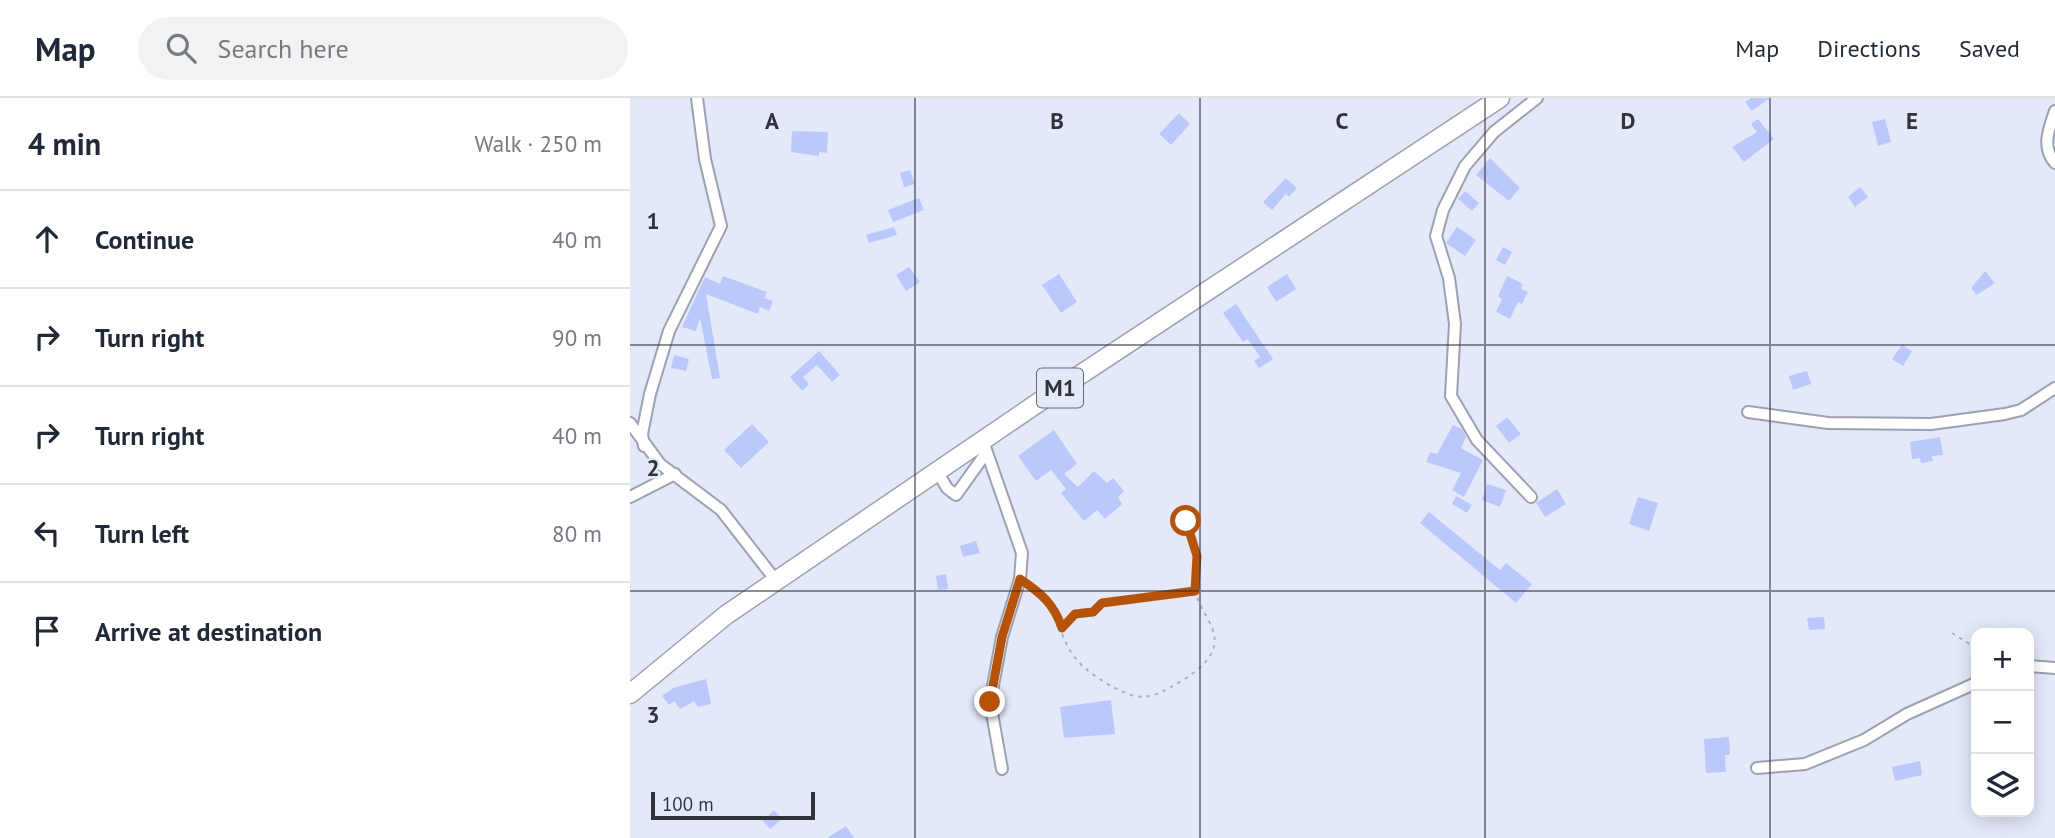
<!DOCTYPE html>
<meta charset="utf-8">
<style>
:root{--surface:#fff;--page:#f2f2f3;--text:#1f2937;--muted:#747a83;--line:#e0e1e3}
body{margin:0;font-family:"PT Sans",sans-serif;background:var(--page);color:var(--text)}
.controls{position:absolute;right:21px;bottom:21px;display:grid;overflow:hidden;border-radius:14px;box-shadow:0 4px 18px #0003}
.controls button{width:63px;height:63px;display:grid;place-items:center;padding:0;border:0;border-bottom:2px solid var(--line);background:var(--surface);color:var(--text);font:35px sans-serif}
.scale{position:absolute;left:21px;bottom:18px;width:164px;box-sizing:border-box;padding-left:7px;border:4px solid #31333a;border-top:0;font-size:19px;line-height:24px;white-space:nowrap;color:#31333a;-webkit-text-stroke:5px #e4e9fa;paint-order:stroke}
.stop{position:absolute;width:21px;height:21px;margin:-16px;border:5px solid #b45309;border-radius:50%;background:#fff}
.stop.end{background:#b45309;border-color:#fff;box-shadow:0 2px 7px #0008}
.list{margin:0;padding:0;list-style:none}
h2{display:flex;justify-content:space-between;align-items:center;height:91px;margin:0;padding:0 28px;font-size:30px}
h2 small{font-size:23px;font-weight:400;color:var(--muted)}
.list li{display:grid;grid-template-columns:46px 1fr auto;gap:21px;align-items:center;box-sizing:border-box;height:98px;padding:0 28px;border-top:2px solid var(--line)}
.list b{display:block;font-size:26px;white-space:nowrap}
.list em{font-size:23px;font-style:normal;color:var(--muted)}
.icon{flex:none;width:38px;height:38px;fill:none;stroke:currentColor;stroke-width:2;stroke-linecap:round;stroke-linejoin:round}
.map{position:relative;flex:none;width:1425px;height:740px;overflow:hidden}
header{display:flex;align-items:center;gap:42px;box-sizing:border-box;height:98px;padding:0 35px;background:var(--surface);border-bottom:2px solid var(--line)}
header strong{font-size:33px}
nav{display:flex;gap:38px;margin-inline-start:auto;font-size:24px}
.search{width:490px;height:63px;background:var(--page);display:flex;align-items:center;gap:18px;box-sizing:border-box;padding:0 24px;border-radius:38px;color:var(--muted);font-size:26px}
main{display:flex}
aside{flex:1;background:var(--surface)}
.map>svg:first-child{display:block}
.building{fill:#bbc8fc}
.lines{fill:none;stroke-linecap:round;stroke-linejoin:round}
.minor-casing{stroke:#9ca0b1;stroke-width:14}
.highway-casing{stroke:#9ca0b1;stroke-width:21}
.path{stroke:#abafbd;stroke-width:2;stroke-dasharray:3.5 5;stroke-linecap:butt}
.minor{stroke:#fff;stroke-width:10}
.highway{stroke:#fff;stroke-width:18}
.route{stroke:#b45309;stroke-width:9}
.grid{fill:none;stroke:#31333a;stroke-width:2;stroke-opacity:0.55}
.labels{text-anchor:middle;stroke-width:5;stroke-linejoin:round;paint-order:stroke}
.shield{fill:#e4e9fa;stroke:#676a74;stroke-width:2}
.shield-label{font-size:23px;font-weight:bold;fill:#31333a}
.grid-label{font-size:23px;text-anchor:middle;font-weight:bold;fill:#31333a;stroke:#e4e9fa;stroke-width:5;stroke-linejoin:round;paint-order:stroke}
</style>
<header>
<strong>Map</strong>
<div class="search"><svg class="icon" aria-label="search" viewBox="0 0 24 24"><circle cx="10" cy="10" r="6"/><path d="M15 15l6 6"/></svg>Search here</div>
<nav><a>Map</a><a>Directions</a><a>Saved</a></nav>
</header>
<main>
<aside>
<h2>4 min<small>Walk · 250 m</small></h2>
<ul class="list">
<li><svg class="icon" aria-label="ahead" viewBox="0 0 24 24"><path d="M12 20V5M6 11l6-6 6 6"/></svg><div><b>Continue</b></div><em>40 m</em></li>
<li><svg class="icon" aria-label="right" viewBox="0 0 24 24"><path d="M7 20v-9h11M14 6l5 5-5 5"/></svg><div><b>Turn right</b></div><em>90 m</em></li>
<li><svg class="icon" aria-label="right" viewBox="0 0 24 24"><path d="M7 20v-9h11M14 6l5 5-5 5"/></svg><div><b>Turn right</b></div><em>40 m</em></li>
<li><svg class="icon" aria-label="left" viewBox="0 0 24 24"><path d="M17 20v-9H6M10 6l-5 5 5 5"/></svg><div><b>Turn left</b></div><em>80 m</em></li>
<li><svg class="icon" aria-label="arrive" viewBox="0 0 24 24"><path d="M6 21V4h12l-3 4 3 4H6"/></svg><div><b>Arrive at destination</b></div></li>
</ul>
</aside>
<div class="map">
<svg width="1425" height="740" viewBox="0 0 1425 740">
<rect width="100%" height="100%" fill="#e4e9fa"/>
<!-- building -->
<g class="building">
<polygon points="1121,0 1140,0 1122,13 1115,4"/>
<polygon points="549,15 560,26 541,47 529,36"/>
<polygon points="1128,21 1144,41 1114,64 1102,49 1127,34 1121,26"/>
<polygon points="1255,21 1261,44 1248,48 1242,24"/>
<polygon points="162,33 198,34 197,55 189,54 189,58 161,54"/>
<polygon points="860,60 890,90 879,103 846,77"/>
<polygon points="280,72 285,86 274,89 270,75"/>
<polygon points="656,80 667,90 659,99 656,96 642,112 633,104"/>
<polygon points="1230,89 1238,99 1225,109 1218,99"/>
<polygon points="835,93 849,105 842,113 828,101"/>
<polygon points="289,100 294,112 263,124 258,112"/>
<polygon points="264,129 267,137 239,145 236,137"/>
<polygon points="827,129 846,142 835,158 816,145"/>
<polygon points="873,149 882,154 875,167 866,162"/>
<polygon points="279,169 290,184 276,193 266,177"/>
<polygon points="1355,173 1365,185 1347,197 1341,190"/>
<polygon points="429,176 447,204 431,215 412,187"/>
<polygon points="657,176 666,191 646,204 637,189"/>
<polygon points="93,178 137,194 134,200 143,203 139,213 130,209 128,216 76,196 90,280 82,281 70,220 66,233 52,229 75,179 90,186"/>
<polygon points="877,178 893,186 891,191 898,194 892,206 888,204 880,221 866,214 872,201 868,198"/>
<polygon points="606,206 643,261 629,270 624,263 630,259 618,241 613,244 593,215"/>
<polygon points="1272,247 1282,253 1273,268 1262,261"/>
<polygon points="189,253 210,277 202,284 187,267 173,279 179,286 172,293 160,279"/>
<polygon points="44,257 59,261 56,273 41,270"/>
<polygon points="1177,273 1181,286 1163,292 1159,278"/>
<polygon points="877,319 891,336 879,345 866,328"/>
<polygon points="122,326 139,344 111,370 94,352"/>
<polygon points="823,327 832,331 836,339 831,350 853,362 834,399 822,392 831,375 796,364 800,354 807,356"/>
<polygon points="424,332 447,366 434,376 448,389 464,373 477,385 483,380 494,393 488,399 492,406 475,421 467,412 454,423 431,395 436,391 421,372 406,383 388,358"/>
<polygon points="1310,339 1313,357 1302,358 1303,363 1291,365 1290,360 1282,361 1280,344"/>
<polygon points="857,386 876,392 870,409 852,402"/>
<polygon points="927,391 936,406 915,419 906,405"/>
<polygon points="826,398 842,407 837,415 822,406"/>
<polygon points="1008,399 1028,405 1019,433 999,426"/>
<polygon points="799,414 870,472 876,465 902,486 886,505 790,425"/>
<polygon points="346,443 350,455 333,459 330,448"/>
<polygon points="316,476 318,491 308,492 306,478"/>
<polygon points="1194,519 1195,531 1179,532 1177,520"/>
<polygon points="76,581 81,606 68,609 64,603 50,611 44,603 39,607 32,598 43,590"/>
<polygon points="481,602 485,636 434,640 430,609"/>
<polygon points="1099,639 1100,657 1095,657 1096,674 1076,675 1074,641"/>
<polygon points="1290,663 1292,677 1265,683 1262,669"/>
<polygon points="144,712 152,721 140,731 133,723"/>
<polygon points="216,728 224,740 197,740"/>
</g>
<g class="lines">
<defs>
<g id="minor">
<path d="M1425 13C1419 31 1411 49 1425 65"/>
<polyline points="1118,314 1198,325 1301,326 1375,316 1391,312 1425,290"/>
<polyline points="0,325 30,366 91,412 147,484"/>
<polyline points="353,343 392,455 390,481 372,539 360,604 372,671"/>
<polyline points="14,348 12,336 20,296 39,233 91,128 75,61 67,0"/>
<polyline points="307,373 317,390 326,397 356,355"/>
<polyline points="0,399 45,376"/>
<polyline points="901,399 847,342 821,298 825,226 819,180 806,138 813,112 835,68 864,34 907,0"/>
<polyline points="1399,568 1425,570"/>
<polyline points="1127,670 1175,666 1234,642 1277,616 1346,585"/>
</g>
<polyline id="highway" points="0,596 96,517 412,302 870,0"/>
</defs>
<!-- minor casing -->
<use href="#minor" class="minor-casing"/>
<!-- highway casing -->
<use href="#highway" class="highway-casing"/>
<!-- path -->
<g class="path">
<path d="M400 488C431 510 423 520 438 549 448 570 479 589 501 597 516 602 528 596 541 589 562 577 594 559 582 530 577 517 567 505 565 491 562 461 571 448 554 419"/>
<polyline points="433,529 445,516 463,514 472,505 564,493"/>
<polyline points="1322,535 1346,550"/>
</g>
<!-- minor -->
<use href="#minor" class="minor"/>
<!-- highway -->
<use href="#highway" class="highway"/>
</g>
<g class="lines">
<!-- route -->
<path class="route" d="M360 604 372 539 390 481C411 495 424 506 432 530L445 516 463 514 472 505 565 493 567 458 556 423"/>
</g>
<!-- grid -->
<path class="grid" d="M285 0V740M570 0V740M855 0V740M1140 0V740M0 247H1425M0 493H1425"/>
<g class="labels">
<!-- shield labels -->
<rect class="shield" x="407" y="270.5" width="46" height="39" rx="5"/>
<g class="shield-label">
<text x="430" y="298">M1</text>
</g>
</g>
<g class="grid-label">
<text x="142" y="31">A</text>
<text x="427" y="31">B</text>
<text x="712" y="31">C</text>
<text x="998" y="31">D</text>
<text x="1282" y="31">E</text>
<text x="23" y="131">1</text>
<text x="23" y="378">2</text>
<text x="23" y="625">3</text>
</g>
</svg>
<div class="controls">
<button>+</button>
<button>−</button>
<button><svg class="icon" aria-label="layers" viewBox="0 0 24 24"><path d="M12 4l9 5-9 5-9-5zM3 14l9 5 9-5"/></svg></button>
</div>
<div class="scale">100 m</div>
<div class="stop" style="left:556px;top:423px"></div>
<div class="stop end" style="left:360px;top:604px"></div>
</div>
</main>
